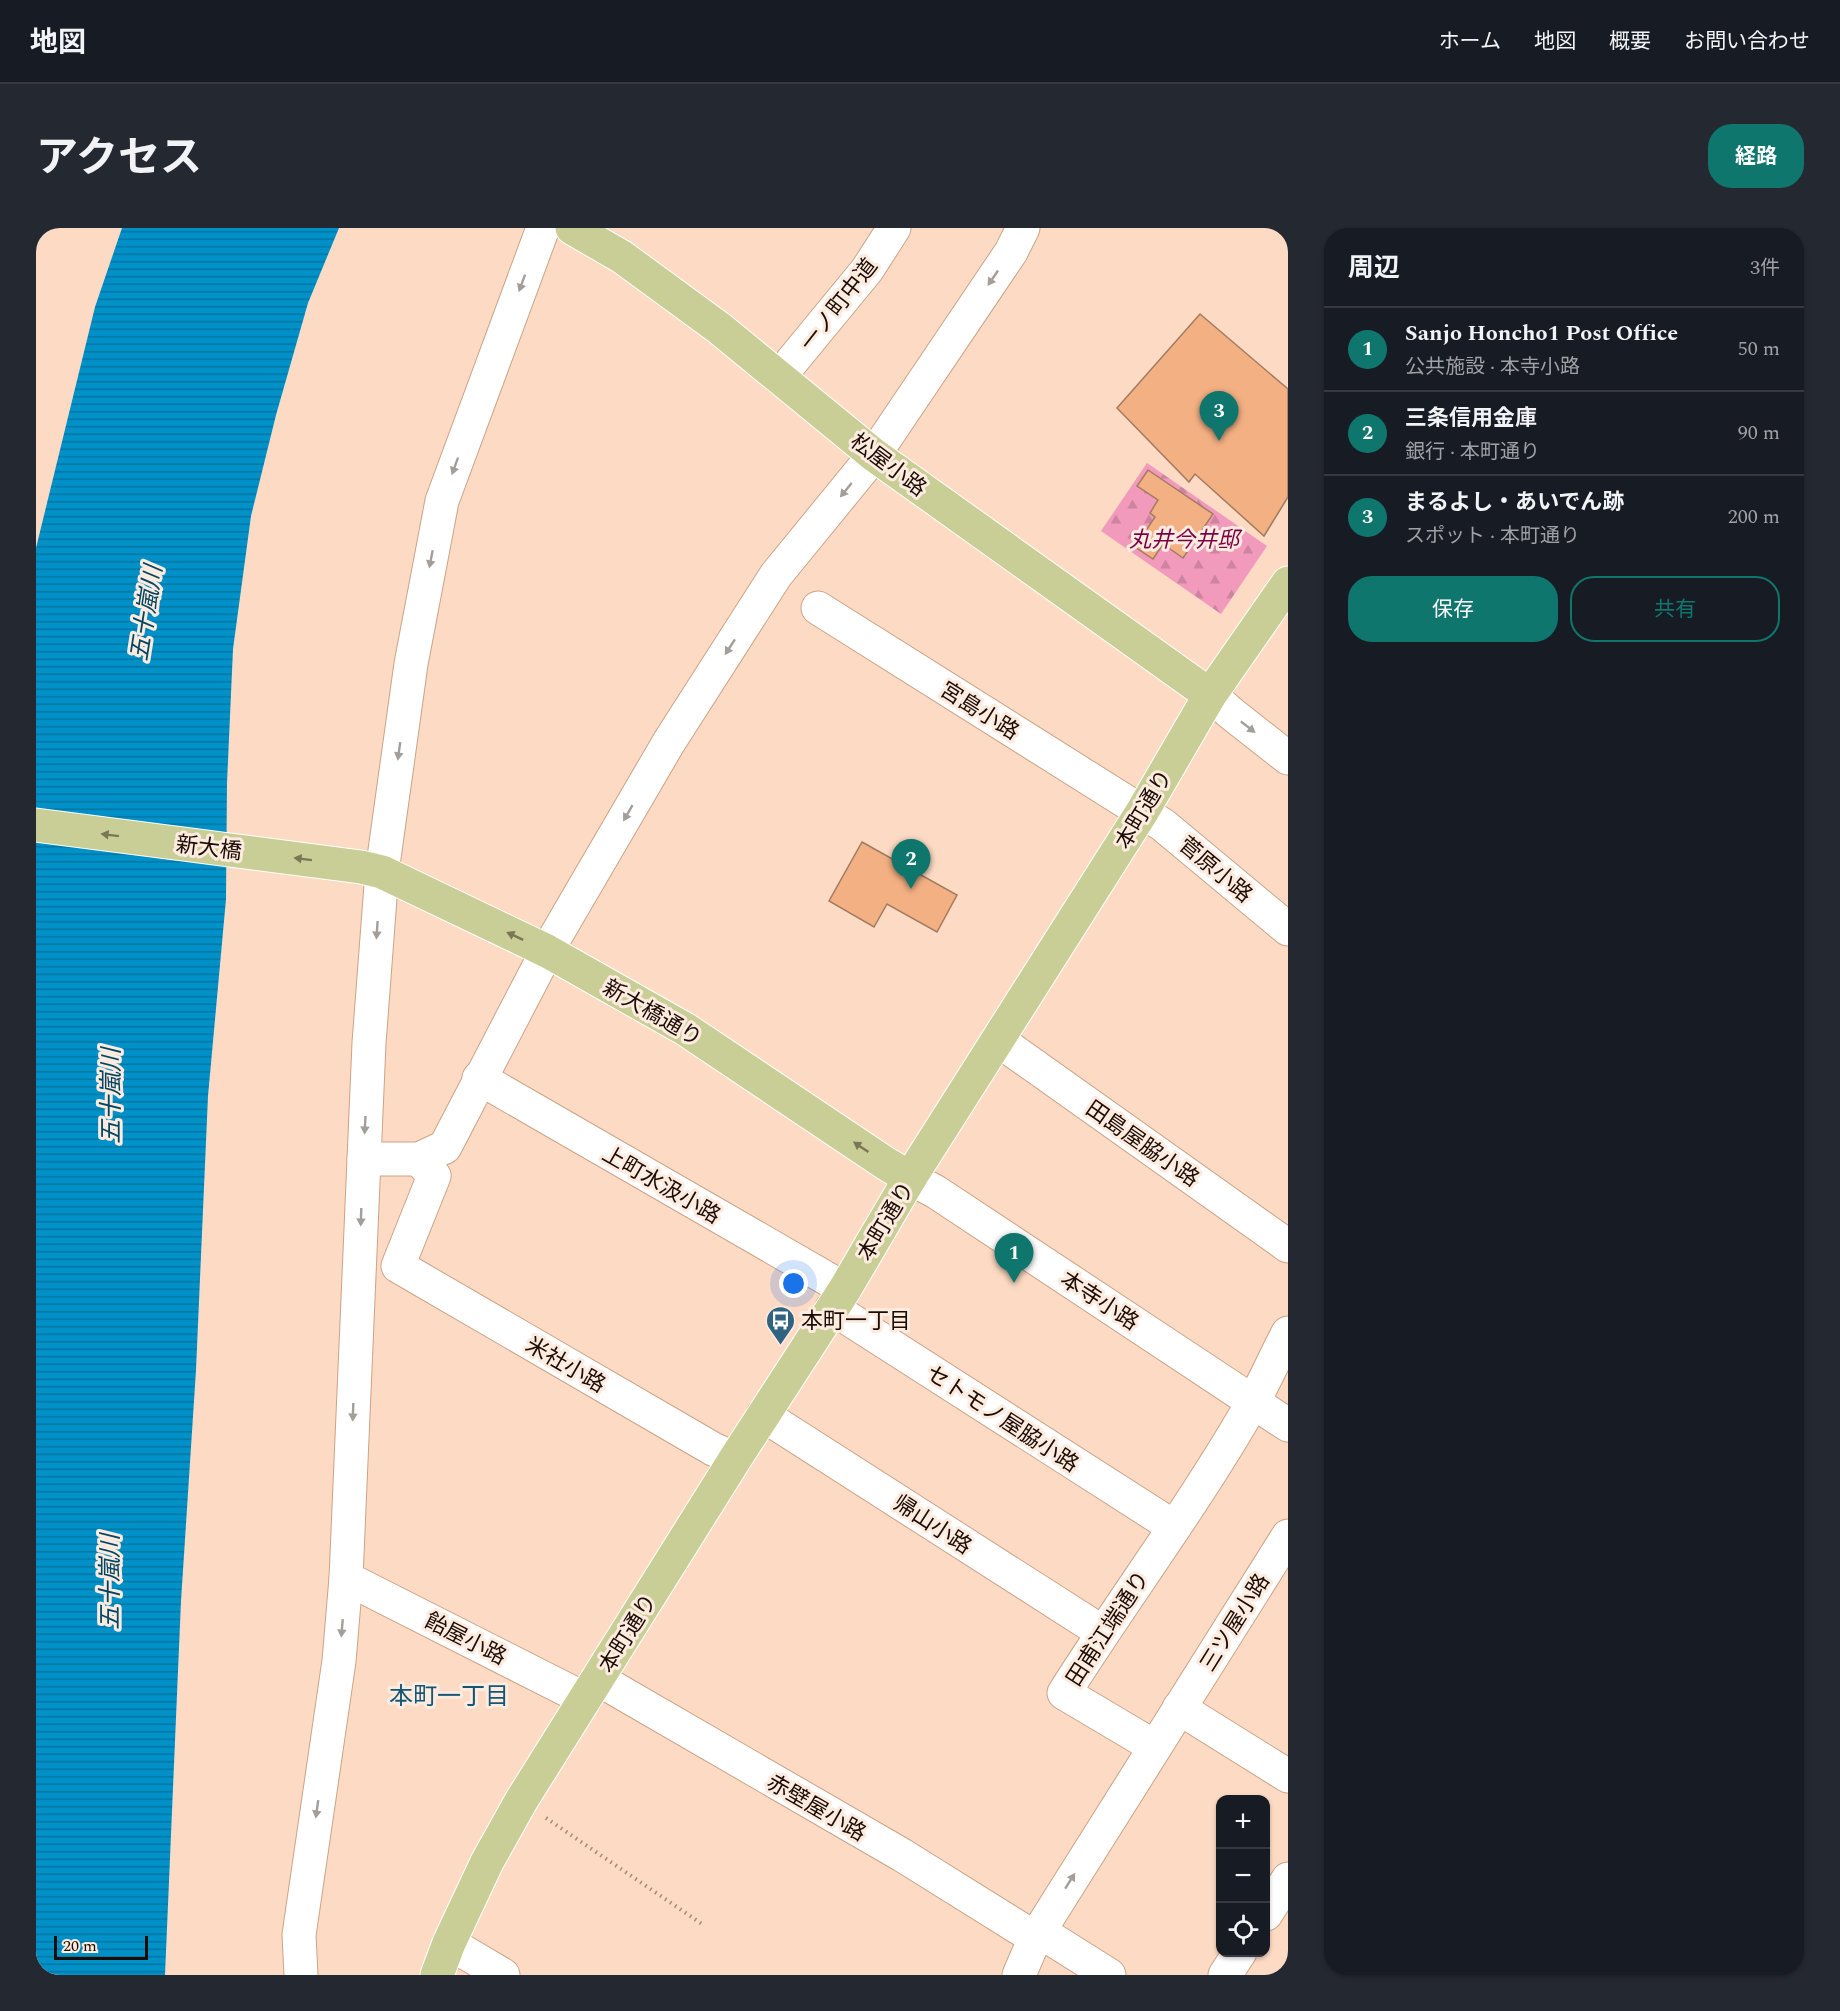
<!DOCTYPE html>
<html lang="ja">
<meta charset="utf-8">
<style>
:root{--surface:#171b24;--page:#242831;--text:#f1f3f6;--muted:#9ea1a6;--line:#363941;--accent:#0f766e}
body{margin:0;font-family:Spectral,"Noto Sans JP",serif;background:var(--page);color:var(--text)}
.controls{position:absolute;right:18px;bottom:18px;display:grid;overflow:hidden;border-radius:12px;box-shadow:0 2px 4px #0004}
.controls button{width:54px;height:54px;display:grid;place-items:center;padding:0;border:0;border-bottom:2px solid var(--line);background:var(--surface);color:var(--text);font:30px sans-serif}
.scale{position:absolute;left:18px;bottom:15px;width:94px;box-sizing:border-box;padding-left:6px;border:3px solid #1b0d04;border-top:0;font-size:16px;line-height:21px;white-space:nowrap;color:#1b0d04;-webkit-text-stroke:4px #fdebe0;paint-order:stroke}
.you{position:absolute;left:758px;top:1056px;width:21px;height:21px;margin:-15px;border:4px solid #fff;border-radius:50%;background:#1a73e8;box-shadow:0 0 0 9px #1a73e833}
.badge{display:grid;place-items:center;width:39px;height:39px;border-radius:50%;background:var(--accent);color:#fff;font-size:20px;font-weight:700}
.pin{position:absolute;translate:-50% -50px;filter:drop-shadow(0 2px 3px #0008)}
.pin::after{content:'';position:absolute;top:32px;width:21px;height:18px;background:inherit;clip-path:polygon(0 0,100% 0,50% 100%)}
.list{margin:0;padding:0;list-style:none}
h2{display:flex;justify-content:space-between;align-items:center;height:78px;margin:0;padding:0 24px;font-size:26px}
h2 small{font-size:20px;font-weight:400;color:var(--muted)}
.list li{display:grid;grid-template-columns:39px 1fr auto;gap:18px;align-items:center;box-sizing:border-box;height:84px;padding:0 24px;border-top:2px solid var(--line)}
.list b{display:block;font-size:22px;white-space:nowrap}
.list p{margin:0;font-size:20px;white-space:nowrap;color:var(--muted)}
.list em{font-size:20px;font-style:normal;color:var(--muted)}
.actions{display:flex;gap:12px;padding:18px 24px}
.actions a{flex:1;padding:14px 0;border:2px solid var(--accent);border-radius:24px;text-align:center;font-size:21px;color:var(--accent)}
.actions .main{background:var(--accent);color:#fff}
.icon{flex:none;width:33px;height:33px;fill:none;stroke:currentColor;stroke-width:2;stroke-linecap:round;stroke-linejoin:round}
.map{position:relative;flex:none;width:1252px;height:1747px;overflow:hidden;border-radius:24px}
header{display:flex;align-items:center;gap:36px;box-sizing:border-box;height:84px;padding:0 30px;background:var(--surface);border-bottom:2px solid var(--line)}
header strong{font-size:28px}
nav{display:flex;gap:33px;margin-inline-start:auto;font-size:21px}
.intro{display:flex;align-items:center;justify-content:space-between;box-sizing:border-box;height:144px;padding:0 36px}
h1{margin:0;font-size:42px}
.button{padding:15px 27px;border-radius:24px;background:var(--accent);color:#fff;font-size:21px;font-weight:700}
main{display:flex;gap:36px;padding:0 36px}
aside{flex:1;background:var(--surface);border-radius:24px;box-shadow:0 2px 4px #0004}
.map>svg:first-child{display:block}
.forest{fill:url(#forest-firs)}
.water{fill:url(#water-rules)}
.building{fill:#f3b083;stroke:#a27b61;stroke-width:1.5}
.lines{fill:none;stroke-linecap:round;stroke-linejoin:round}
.minor-casing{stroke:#cca387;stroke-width:35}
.major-casing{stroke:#fff;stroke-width:35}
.path{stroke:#a48a78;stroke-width:4;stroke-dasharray:1.5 4.5;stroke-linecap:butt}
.minor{stroke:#fff;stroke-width:33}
.major{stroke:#c8ce96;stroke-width:33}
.oneway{fill:#a49e9b}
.oneway2{fill:#7a7754}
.labels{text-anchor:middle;stroke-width:6;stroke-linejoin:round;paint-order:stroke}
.street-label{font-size:22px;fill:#1b0d04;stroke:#fdebe0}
.park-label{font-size:22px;font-style:italic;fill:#7a0046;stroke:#fdebe0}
.poi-label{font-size:22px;fill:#1b0d04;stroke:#fdebe0;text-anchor:start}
.water-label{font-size:24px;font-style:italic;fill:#024663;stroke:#fdebe0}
.neighbourhood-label{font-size:24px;fill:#165675;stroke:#fdebe0}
</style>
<header>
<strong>地図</strong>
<nav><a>ホーム</a><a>地図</a><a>概要</a><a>お問い合わせ</a></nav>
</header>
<div class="intro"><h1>アクセス</h1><a class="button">経路</a></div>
<main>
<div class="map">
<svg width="1252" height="1747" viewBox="0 0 1252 1747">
<defs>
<pattern id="forest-firs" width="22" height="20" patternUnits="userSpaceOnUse" patternTransform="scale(1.5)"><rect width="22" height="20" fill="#f19abc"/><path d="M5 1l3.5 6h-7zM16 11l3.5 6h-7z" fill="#ce84a0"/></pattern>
<pattern id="water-rules" width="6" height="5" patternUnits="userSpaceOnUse" patternTransform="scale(1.5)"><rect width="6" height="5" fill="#0091c9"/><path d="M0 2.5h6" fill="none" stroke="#0275a1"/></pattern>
</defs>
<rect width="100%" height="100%" fill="#fddac3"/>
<!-- forest -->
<polygon class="forest" points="1111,235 1231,318 1185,386 1065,303"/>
<!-- water -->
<polygon class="water" points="86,0 303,0 272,75 240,187 215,288 197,421 191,555 190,671 172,868 160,1142 145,1373 129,1747 0,1747 0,320 59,79"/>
<!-- building -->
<g class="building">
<polygon points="1164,86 1252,161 1252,269 1228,308 1159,246 1153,254 1081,180"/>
<polygon points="1112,242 1177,286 1147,330 1127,316 1117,331 1099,319 1119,289 1114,285 1122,272 1101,258"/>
<polygon points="826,614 921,667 901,704 851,676 838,699 793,673"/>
</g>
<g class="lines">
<defs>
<g id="minor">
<polyline points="743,149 831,42 858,0"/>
<polyline points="782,380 1127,597 1252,701"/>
<polyline points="1174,467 1196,486 1252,530"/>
<polyline points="962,812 1252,1018"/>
<polyline points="443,850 809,1061"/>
<polyline points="328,931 383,931 409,919 511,723 633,514 740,347 838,227 975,24 987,0"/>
<polyline points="383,931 398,948 362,1038 677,1221 699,1231"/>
<polyline points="874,950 900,964 1252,1197"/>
<polyline points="796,1080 1138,1299"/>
<polyline points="727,1187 1066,1404"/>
<polyline points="310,1350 549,1471"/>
<polyline points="562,1451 866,1627 999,1710"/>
<polyline points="1143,1480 1252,1548"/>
<path d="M1119 1519 1028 1465C1090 1367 1160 1274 1217 1174 1230 1151 1240 1127 1252 1105"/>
<polyline points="1230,1686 1252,1651"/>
<polyline points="1003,1703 1073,1747"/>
<polyline points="413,1715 467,1747"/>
<polyline points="265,1747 263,1707 303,1433 310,1350 333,815 346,644 375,436 406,273 507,0"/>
<polyline points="983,1747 999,1710 1252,1308"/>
<polyline points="1189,1747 1204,1724"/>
</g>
<g id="major">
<polyline points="536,0 586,29 683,100 838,227 1174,467"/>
<polyline points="0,597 325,639 346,644 511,723 649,801 849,935 874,950"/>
<polyline points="401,1747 413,1715 451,1634 485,1573 699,1231 809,1061 874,950 1106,584 1174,467 1252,355"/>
</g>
</defs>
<!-- minor casing -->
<use href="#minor" class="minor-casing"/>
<!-- major casing -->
<use href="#major" class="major-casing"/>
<!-- path -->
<polyline class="path" points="510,1590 666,1696"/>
<!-- minor -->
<use href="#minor" class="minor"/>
<!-- major -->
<use href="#major" class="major"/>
</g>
<!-- one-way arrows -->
<defs><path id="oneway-solid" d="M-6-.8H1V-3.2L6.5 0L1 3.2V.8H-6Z" transform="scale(1.5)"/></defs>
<g class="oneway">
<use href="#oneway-solid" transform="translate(957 50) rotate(124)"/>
<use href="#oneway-solid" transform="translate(486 55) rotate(110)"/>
<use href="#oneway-solid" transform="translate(419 238) rotate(110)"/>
<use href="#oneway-solid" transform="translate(810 262) rotate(129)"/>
<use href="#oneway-solid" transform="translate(395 331) rotate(101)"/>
<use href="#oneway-solid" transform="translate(694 419) rotate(123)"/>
<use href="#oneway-solid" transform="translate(1212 499) rotate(38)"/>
<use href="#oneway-solid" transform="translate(363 523) rotate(98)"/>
<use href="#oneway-solid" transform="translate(592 585) rotate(120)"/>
<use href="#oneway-solid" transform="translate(341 702) rotate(94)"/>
<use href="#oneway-solid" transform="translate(329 897) rotate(93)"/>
<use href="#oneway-solid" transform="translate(325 989) rotate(92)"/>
<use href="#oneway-solid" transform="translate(317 1184) rotate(92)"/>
<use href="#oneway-solid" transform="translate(306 1400) rotate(95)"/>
<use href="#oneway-solid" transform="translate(281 1581) rotate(98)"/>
<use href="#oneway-solid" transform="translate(1034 1653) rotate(-58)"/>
</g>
<g class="oneway2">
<use href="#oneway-solid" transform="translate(74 607) rotate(-173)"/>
<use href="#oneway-solid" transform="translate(267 631) rotate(-173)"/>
<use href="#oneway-solid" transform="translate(479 708) rotate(-155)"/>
<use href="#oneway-solid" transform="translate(825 919) rotate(-146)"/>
</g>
<!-- icons -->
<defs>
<symbol id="bus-pin" viewBox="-11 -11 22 30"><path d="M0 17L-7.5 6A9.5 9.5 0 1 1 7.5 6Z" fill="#2f637f" stroke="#fdebe0"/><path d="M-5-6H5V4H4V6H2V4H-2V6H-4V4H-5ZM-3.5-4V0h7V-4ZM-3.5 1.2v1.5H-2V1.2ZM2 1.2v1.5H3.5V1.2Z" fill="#fff"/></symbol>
</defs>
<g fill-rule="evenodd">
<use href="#bus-pin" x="728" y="1076" width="33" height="45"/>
</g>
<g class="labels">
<!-- street labels -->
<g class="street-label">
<text transform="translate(802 76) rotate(-52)" y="8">一ノ町中道</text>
<text transform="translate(853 236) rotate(37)" y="8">松屋小路</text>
<text transform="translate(944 482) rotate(32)" y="8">宮島小路</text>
<text transform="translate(1107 581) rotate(-59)" y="8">本町通り</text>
<text transform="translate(173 619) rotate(7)" y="8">新大橋</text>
<text transform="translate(1180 641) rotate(40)" y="8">菅原小路</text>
<text transform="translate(617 784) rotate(30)" y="8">新大橋通り</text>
<text transform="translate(1107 915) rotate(35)" y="8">田島屋脇小路</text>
<text transform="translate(626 956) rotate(30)" y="8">上町水汲小路</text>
<text transform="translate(849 993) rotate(-59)" y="8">本町通り</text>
<text transform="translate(1064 1072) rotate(33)" y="8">本寺小路</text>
<text transform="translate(530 1136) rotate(30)" y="8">米社小路</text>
<text transform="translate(967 1190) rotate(33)" y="8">セトモノ屋脇小路</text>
<text transform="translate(897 1296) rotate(33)" y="8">帰山小路</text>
<text transform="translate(1198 1394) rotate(-58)" y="8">三ツ屋小路</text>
<text transform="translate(1071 1400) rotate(-57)" y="8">田甫江端通り</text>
<text transform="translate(591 1405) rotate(-58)" y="8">本町通り</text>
<text transform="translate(430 1410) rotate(27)" y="8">飴屋小路</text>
<text transform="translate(781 1579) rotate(30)" y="8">赤壁屋小路</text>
</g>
<!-- park labels -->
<g class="park-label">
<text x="1148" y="319">丸井今井邸</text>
</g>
<!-- poi labels -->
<g class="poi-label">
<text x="765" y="1100">本町一丁目</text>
</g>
<!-- water labels -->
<g class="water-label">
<text transform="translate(110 385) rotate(-81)" y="8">五十嵐川</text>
<text transform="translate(75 868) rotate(-90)" y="8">五十嵐川</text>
<text transform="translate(74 1354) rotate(-90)" y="8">五十嵐川</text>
</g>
<!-- neighbourhood labels -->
<g class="neighbourhood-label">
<text x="413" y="1476">本町一丁目</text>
</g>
</g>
</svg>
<div class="controls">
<button>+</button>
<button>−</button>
<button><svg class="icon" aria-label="locate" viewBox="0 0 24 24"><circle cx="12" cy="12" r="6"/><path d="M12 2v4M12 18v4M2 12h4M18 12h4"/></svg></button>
</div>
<div class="scale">20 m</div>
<div class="you"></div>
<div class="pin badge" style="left:978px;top:1055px">1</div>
<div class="pin badge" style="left:875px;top:661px">2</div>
<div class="pin badge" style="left:1183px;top:213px">3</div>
</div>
<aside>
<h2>周辺<small>3件</small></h2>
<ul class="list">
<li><span class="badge">1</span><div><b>Sanjo Honcho1 Post Office</b><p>公共施設 · 本寺小路</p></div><em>50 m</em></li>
<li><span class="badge">2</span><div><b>三条信用金庫</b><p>銀行 · 本町通り</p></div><em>90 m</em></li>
<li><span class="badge">3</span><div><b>まるよし・あいでん跡</b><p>スポット · 本町通り</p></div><em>200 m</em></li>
</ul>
<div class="actions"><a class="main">保存</a><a>共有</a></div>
</aside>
</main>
